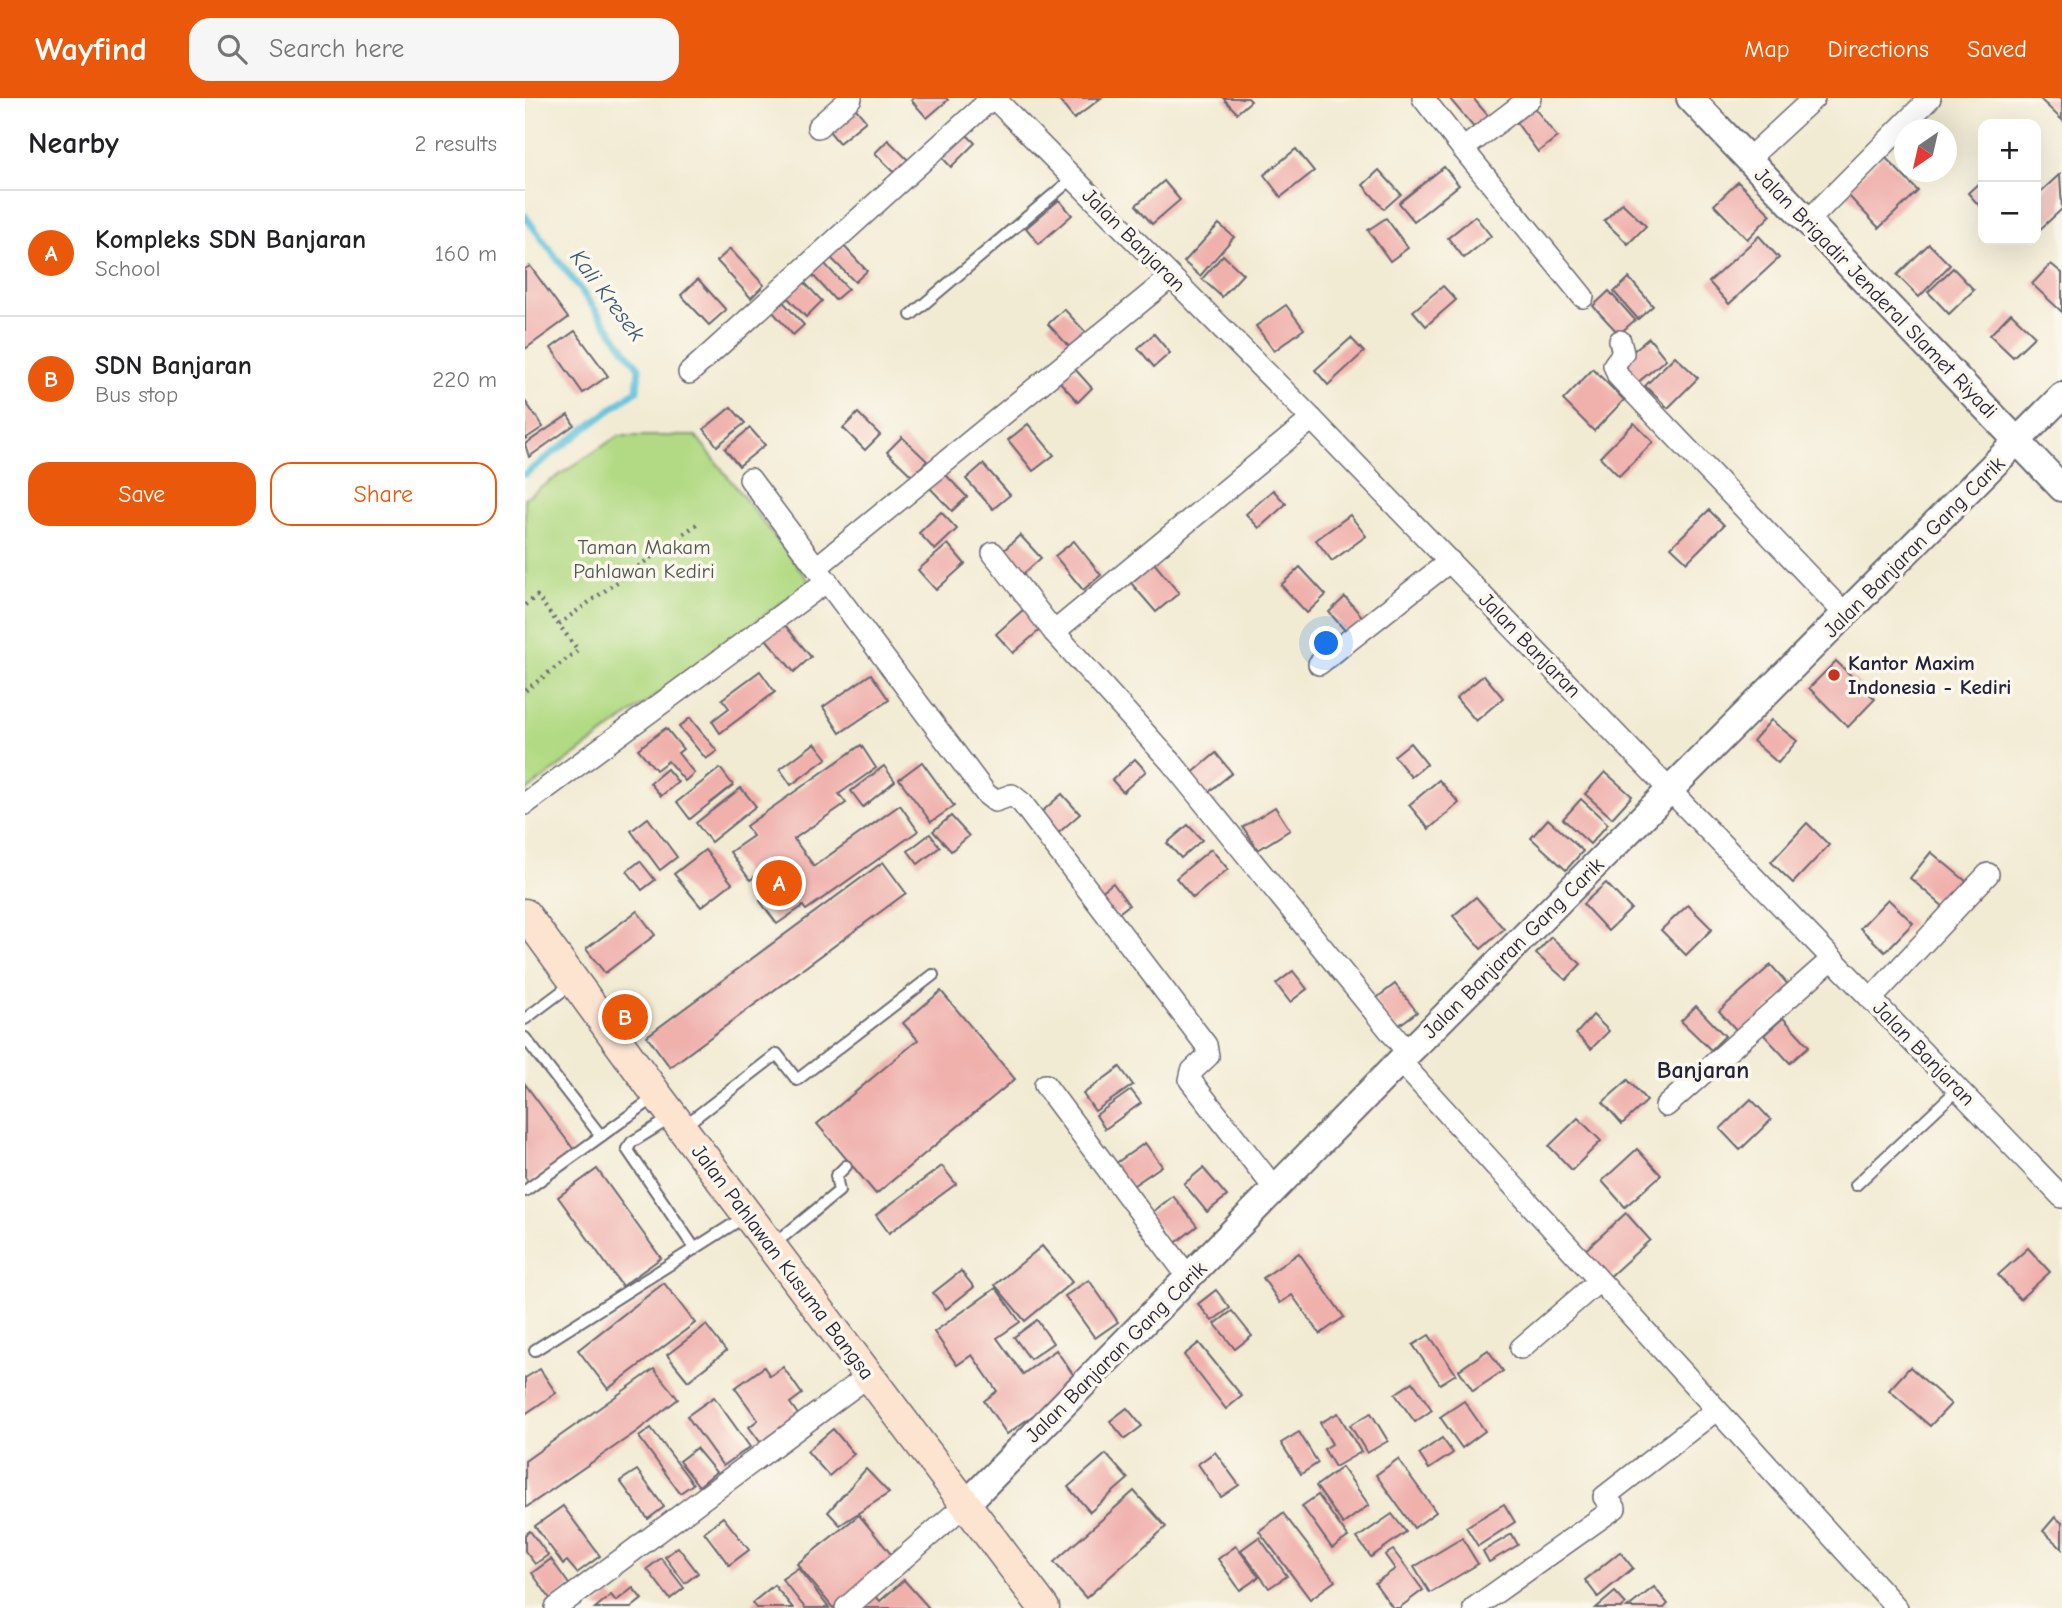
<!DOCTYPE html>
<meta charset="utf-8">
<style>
:root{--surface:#fff;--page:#f6f6f6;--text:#202124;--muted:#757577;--line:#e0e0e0;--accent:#ea580c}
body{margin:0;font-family:"Comic Neue",sans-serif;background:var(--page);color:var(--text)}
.controls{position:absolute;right:21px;top:21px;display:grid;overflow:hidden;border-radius:14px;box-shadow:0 7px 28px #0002}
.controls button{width:63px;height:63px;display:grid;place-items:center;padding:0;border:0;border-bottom:2px solid var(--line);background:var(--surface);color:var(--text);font:35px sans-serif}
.compass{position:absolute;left:1369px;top:21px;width:63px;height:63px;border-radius:50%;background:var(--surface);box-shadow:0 7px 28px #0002;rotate:214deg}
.you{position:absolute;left:802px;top:546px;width:24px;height:24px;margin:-18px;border:5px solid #fff;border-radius:50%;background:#1a73e8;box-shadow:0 0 0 10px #1a73e833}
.badge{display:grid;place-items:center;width:46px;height:46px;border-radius:50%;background:var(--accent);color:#fff;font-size:23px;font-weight:700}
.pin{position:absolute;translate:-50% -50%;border:4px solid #fff;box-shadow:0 2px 7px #0006}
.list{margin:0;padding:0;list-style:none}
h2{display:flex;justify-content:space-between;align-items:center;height:91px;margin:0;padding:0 28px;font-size:30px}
h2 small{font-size:23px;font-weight:400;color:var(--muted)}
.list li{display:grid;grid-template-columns:46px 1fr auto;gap:21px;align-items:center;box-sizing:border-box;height:126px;padding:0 28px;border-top:2px solid var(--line)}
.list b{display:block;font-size:26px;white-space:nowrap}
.list p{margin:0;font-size:23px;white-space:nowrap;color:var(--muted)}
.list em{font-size:23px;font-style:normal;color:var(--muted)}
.actions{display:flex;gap:14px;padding:21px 28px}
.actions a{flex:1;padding:16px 0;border:2px solid var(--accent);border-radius:21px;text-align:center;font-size:24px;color:var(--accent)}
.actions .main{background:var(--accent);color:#fff}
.icon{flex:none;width:38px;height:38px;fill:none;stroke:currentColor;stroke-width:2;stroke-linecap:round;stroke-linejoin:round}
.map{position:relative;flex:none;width:1537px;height:1510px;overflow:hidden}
header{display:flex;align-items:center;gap:42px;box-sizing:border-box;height:98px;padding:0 35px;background:var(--accent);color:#fff}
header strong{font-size:33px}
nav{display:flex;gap:38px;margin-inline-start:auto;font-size:24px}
.search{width:490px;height:63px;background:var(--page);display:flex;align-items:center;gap:18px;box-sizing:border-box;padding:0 24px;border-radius:21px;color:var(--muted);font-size:26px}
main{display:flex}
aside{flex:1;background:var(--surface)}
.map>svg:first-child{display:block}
.green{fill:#b2da84;stroke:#6a7e60;stroke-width:2}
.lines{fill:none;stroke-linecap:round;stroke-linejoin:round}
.stream{stroke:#5dc0db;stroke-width:7}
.building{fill:#f0b1ad}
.service-casing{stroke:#6b6871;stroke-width:14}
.minor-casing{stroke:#6b6871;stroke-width:24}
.tertiary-casing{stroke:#6b6871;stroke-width:30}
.secondary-casing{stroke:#6b6871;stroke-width:33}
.path{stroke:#6b6871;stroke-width:4.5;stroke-dasharray:2 5;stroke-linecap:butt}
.service{stroke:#fff;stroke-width:10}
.minor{stroke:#fff;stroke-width:21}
.tertiary{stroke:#fff;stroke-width:26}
.secondary{stroke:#fde4d1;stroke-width:30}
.poi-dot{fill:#c8321e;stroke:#fbf7ec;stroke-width:2.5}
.labels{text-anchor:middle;stroke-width:7;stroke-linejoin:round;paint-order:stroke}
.street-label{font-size:21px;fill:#22223b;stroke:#fbf7ec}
.park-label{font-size:21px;fill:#4d5951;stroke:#fbf7ec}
.poi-label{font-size:21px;font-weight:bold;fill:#22223b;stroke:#fbf7ec;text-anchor:start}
.water-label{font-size:23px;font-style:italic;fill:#375973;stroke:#fbf7ec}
.quarter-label{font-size:24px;font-weight:bold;fill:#22223b;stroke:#fbf7ec}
</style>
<header>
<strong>Wayfind</strong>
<div class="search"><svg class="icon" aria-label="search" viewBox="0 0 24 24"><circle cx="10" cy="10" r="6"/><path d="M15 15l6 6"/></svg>Search here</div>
<nav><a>Map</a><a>Directions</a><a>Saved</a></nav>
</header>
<main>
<aside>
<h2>Nearby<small>2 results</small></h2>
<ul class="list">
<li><span class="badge">A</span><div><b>Kompleks SDN Banjaran</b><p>School</p></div><em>160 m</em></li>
<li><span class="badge">B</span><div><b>SDN Banjaran</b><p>Bus stop</p></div><em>220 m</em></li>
</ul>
<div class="actions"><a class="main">Save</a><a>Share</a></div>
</aside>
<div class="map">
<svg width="1537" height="1510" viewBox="0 0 1537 1510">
<rect width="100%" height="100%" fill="#fbf7ec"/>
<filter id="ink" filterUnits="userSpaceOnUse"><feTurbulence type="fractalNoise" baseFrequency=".0143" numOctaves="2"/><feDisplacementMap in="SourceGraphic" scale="14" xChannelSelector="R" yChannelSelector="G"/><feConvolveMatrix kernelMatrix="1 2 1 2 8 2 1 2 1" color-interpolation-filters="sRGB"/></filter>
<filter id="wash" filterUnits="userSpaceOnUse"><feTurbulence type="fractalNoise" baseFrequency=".00686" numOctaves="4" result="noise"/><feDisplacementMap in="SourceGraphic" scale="28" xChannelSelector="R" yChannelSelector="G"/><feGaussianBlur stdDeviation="1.57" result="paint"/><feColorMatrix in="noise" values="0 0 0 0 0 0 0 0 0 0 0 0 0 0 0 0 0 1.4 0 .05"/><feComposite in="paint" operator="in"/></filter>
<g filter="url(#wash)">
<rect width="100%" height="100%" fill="#f2ebd4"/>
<!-- green -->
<polygon class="green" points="93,338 171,338 285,484 0,694 0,400"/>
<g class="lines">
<!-- stream -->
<polyline class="stream" points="0,118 114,270 112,292 0,376"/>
</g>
<g id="blocks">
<!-- building -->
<g class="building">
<polygon points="388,0 421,0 423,2 402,20 386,2"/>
<polygon points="532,0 576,0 549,21"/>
<polygon points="698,0 723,0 726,3 712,15"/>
<polygon points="924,0 948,0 965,20 951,32"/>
<polygon points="1514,0 1537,0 1537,22"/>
<polygon points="327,6 341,23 314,45 300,28"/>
<polygon points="1007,7 1032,39 1013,54 988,20"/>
<polygon points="438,33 450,45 426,69 414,56"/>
<polygon points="363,42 386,65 373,78 350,55"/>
<polygon points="771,51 789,73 756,99 739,77"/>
<polygon points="1358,57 1393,93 1354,130 1320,94"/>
<polygon points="919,69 934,87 889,123 874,105"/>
<polygon points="854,72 876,96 859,111 838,87"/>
<polygon points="1535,76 1537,111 1511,135 1511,98"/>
<polygon points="639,83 655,102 627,126 611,107"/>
<polygon points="1456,83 1458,85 1458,112 1443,95"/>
<polygon points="1213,84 1246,117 1222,141 1189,107"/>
<polygon points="534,102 547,117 514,146 501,130"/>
<polygon points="1097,105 1121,128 1103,146 1079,123"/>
<polygon points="950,118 966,138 939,160 923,140"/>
<polygon points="861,120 883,150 865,163 843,132"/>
<polygon points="694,126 709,139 675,178 659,164"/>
<polygon points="1234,138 1254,160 1204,206 1184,184"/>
<polygon points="317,146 342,173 330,184 304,158"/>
<polygon points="1404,146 1425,167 1394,199 1372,177"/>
<polygon points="205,151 239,187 226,200 192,163"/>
<polygon points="698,157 718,176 697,199 677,181"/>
<polygon points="298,164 323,191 310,202 286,175"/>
<polygon points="1526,166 1537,175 1537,214 1507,186"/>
<polygon points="5,168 43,220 0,251 0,171"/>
<polygon points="1428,170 1449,192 1424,216 1403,194"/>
<polygon points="1104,180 1128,208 1113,221 1089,194"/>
<polygon points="173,181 201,212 184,227 156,197"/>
<polygon points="278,183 297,203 281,219 261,198"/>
<polygon points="918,188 931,202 901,228 888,213"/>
<polygon points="1084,193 1110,222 1094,236 1068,208"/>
<polygon points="252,197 279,227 268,237 241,206"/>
<polygon points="761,207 779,231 749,253 731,228"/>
<polygon points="539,211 566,240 550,255 523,226"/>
<polygon points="1486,215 1510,238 1488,259 1465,237"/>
<polygon points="50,233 83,278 58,295 26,250"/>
<polygon points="629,236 645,255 629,269 613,250"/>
<polygon points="826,240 839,254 803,287 790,272"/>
<polygon points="1124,240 1141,261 1112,285 1094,265"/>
<polygon points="1150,258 1173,280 1143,310 1120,288"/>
<polygon points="549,270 567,290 553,304 534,283"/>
<polygon points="1068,271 1099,302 1069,333 1038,302"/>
<polygon points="0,303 18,329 0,341"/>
<polygon points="206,309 220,325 192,348 179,331"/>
<polygon points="333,315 355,337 340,352 318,330"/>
<polygon points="43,317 49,327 4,359 0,346"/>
<polygon points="1109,325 1128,344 1094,378 1075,359"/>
<polygon points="503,326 529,357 508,373 483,342"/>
<polygon points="225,330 240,347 214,368 200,351"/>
<polygon points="377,339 402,363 387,378 362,354"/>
<polygon points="458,366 485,397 468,411 441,381"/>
<polygon points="420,376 442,399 427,413 405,390"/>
<polygon points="748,392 761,406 734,430 721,416"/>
<polygon points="1184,412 1199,427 1162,464 1146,449"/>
<polygon points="416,414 432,431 410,452 394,435"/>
<polygon points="825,417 841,438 807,463 791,442"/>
<polygon points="495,437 516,460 497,477 476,455"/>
<polygon points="549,443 576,477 558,492 530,458"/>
<polygon points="423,446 440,466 411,492 393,472"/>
<polygon points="629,465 654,495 631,514 606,485"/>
<polygon points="775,469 801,497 782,515 756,487"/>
<polygon points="820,499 840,522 823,536 804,514"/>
<polygon points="499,511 516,531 488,555 471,536"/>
<polygon points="259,526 286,559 269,574 241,541"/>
<polygon points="1311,563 1350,601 1323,629 1284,590"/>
<polygon points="235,573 250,594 195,635 187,623 204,610 197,601"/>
<polygon points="346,576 364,602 315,635 298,609"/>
<polygon points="959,577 978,600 951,623 931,600"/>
<polygon points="165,620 192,653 181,661 154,629"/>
<polygon points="1246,622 1272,643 1253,665 1228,643"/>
<polygon points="141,630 158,651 153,655 169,675 160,683 143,663 131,672 113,651"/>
<polygon points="290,645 302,660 266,687 255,671"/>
<polygon points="885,645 902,666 886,679 869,658"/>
<polygon points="336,647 351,670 314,696 321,705 269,741 289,768 375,707 393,733 281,812 278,808 252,826 235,803 261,784 247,766 225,782 205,754 228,738 221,728"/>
<polygon points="691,655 707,675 681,696 665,677"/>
<polygon points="610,661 621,673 598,694 587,682"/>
<polygon points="397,664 429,708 406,724 374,681"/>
<polygon points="359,668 370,683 338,709 326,693"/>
<polygon points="195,670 208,687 165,721 152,704"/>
<polygon points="142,671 153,684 136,698 125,685"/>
<polygon points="1080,674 1107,698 1087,720 1060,696"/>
<polygon points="914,682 934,705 904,731 884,707"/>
<polygon points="216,690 231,708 186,744 171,725"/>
<polygon points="537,696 555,716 531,737 513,717"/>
<polygon points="1056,701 1083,726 1065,746 1038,721"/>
<polygon points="750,709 765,732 733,752 718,729"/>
<polygon points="426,718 444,738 426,753 408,733"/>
<polygon points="123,720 152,759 135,772 106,733"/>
<polygon points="1023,721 1058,753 1041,772 1006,740"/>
<polygon points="1282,725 1304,747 1268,785 1246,764"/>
<polygon points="663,727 677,742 656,760 642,745"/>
<polygon points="405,736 415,749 393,766 383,753"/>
<polygon points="686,751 703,771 668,800 651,780"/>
<polygon points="180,752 207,785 176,809 149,776"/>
<polygon points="1406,754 1442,784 1420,810 1385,780"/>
<polygon points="115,763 130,782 117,792 102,773"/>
<polygon points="358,764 381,795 145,969 122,938"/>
<polygon points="588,785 604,807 587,820 571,798"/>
<polygon points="1081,785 1106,811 1083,833 1058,806"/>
<polygon points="951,799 979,831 956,851 928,818"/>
<polygon points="1363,801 1388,825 1360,854 1335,830"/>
<polygon points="1163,807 1187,831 1161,857 1136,832"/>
<polygon points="112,813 130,837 80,875 61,851"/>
<polygon points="1026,839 1056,866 1041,882 1011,856"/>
<polygon points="1246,867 1266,890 1215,936 1194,913"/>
<polygon points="768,873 782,891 765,904 751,886"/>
<polygon points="870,886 892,914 870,930 849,902"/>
<polygon points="416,893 490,981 351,1096 292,1026 393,942 378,925"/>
<polygon points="1171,908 1200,938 1186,952 1156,923"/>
<polygon points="1068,917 1084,933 1066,951 1051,936"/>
<polygon points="1258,920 1284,948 1265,965 1239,937"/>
<polygon points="595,969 608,987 570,1013 558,996"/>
<polygon points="1103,982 1122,1003 1097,1026 1078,1004"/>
<polygon points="0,986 49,1052 4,1085 0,1079"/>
<polygon points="606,992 616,1005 580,1031 571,1017"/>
<polygon points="1226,1001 1246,1022 1215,1052 1195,1031"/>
<polygon points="1053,1020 1076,1043 1047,1072 1024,1048"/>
<polygon points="620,1045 637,1068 603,1091 587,1068"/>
<polygon points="1112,1051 1136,1077 1100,1109 1077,1083"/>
<polygon points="417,1068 431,1086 364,1135 351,1117"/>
<polygon points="678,1070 702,1098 682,1114 659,1086"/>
<polygon points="72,1071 136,1160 97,1188 33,1099"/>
<polygon points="648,1098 672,1128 648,1147 624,1117"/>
<polygon points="1101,1115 1125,1142 1081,1182 1056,1156"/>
<polygon points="517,1148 547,1184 500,1223 470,1187"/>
<polygon points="1503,1150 1525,1174 1495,1201 1473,1177"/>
<polygon points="774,1155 819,1219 795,1236 767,1197 755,1205 738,1180"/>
<polygon points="436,1173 449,1189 421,1211 408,1195"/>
<polygon points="564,1182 593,1224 570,1240 540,1198"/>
<polygon points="139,1185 170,1225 83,1291 53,1252"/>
<polygon points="471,1190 495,1224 472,1240 498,1276 531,1252 554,1285 482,1336 459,1303 472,1293 447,1257 432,1267 409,1234"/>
<polygon points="691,1192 705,1210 687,1223 673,1206"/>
<polygon points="707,1213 727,1238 710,1251 690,1226"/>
<polygon points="512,1222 528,1245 505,1261 489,1239"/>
<polygon points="181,1227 201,1253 163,1283 142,1257"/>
<polygon points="904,1237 931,1276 915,1286 888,1247"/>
<polygon points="674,1245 717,1298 701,1311 659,1257"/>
<polygon points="963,1252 978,1273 948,1293 934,1272"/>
<polygon points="239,1269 245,1278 258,1269 277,1296 265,1305 274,1318 236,1345 224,1329 233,1322 210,1290"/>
<polygon points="1385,1269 1426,1306 1405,1328 1364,1292"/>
<polygon points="15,1271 31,1295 0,1316 0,1280"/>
<polygon points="129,1271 153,1301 111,1334 0,1410 0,1363"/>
<polygon points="888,1284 907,1312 890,1324 870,1296"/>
<polygon points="189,1299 225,1349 198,1368 162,1318"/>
<polygon points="939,1303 960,1333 937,1350 915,1319"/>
<polygon points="602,1310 617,1328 600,1341 585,1323"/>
<polygon points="813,1315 836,1354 810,1369 799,1351 807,1346 795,1325"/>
<polygon points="846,1315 863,1343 842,1355 825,1327"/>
<polygon points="126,1330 168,1386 155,1395 114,1339"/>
<polygon points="308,1331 329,1356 304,1378 282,1353"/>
<polygon points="774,1334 793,1365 776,1376 756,1345"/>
<polygon points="917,1340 928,1355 904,1371 894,1356"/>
<polygon points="171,1350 191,1374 174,1388 154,1363"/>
<polygon points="690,1354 714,1387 696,1399 673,1366"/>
<polygon points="581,1356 603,1381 565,1414 543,1389"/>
<polygon points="873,1361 911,1414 889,1430 851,1377"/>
<polygon points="817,1369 844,1407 818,1426 791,1388"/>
<polygon points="341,1371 364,1395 315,1427 303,1414"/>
<polygon points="112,1372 139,1409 123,1421 95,1383"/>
<polygon points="609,1393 641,1429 561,1500 529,1464"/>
<polygon points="793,1397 823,1439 807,1450 777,1408"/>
<polygon points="979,1406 990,1424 953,1448 941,1429"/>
<polygon points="38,1408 75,1458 52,1475 42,1463 38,1466 10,1428"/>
<polygon points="758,1415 810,1483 785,1501 734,1433"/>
<polygon points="867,1416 881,1434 846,1459 832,1440"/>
<polygon points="334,1417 370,1461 308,1510 272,1466"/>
<polygon points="198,1419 224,1452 204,1467 179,1434"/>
<polygon points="1530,1419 1537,1425 1537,1451 1518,1433"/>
<polygon points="5,1433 23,1457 10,1466 0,1453 0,1437"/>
<polygon points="987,1436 993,1447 964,1464 958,1453"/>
<polygon points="734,1439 762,1478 744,1490 716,1452"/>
<polygon points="937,1440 953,1466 905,1495 889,1469"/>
<polygon points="711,1448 734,1479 715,1492 693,1461"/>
<polygon points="153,1449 173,1475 160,1485 140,1459"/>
<polygon points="868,1452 898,1492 874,1510 868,1510 850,1485 870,1471 860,1457"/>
<polygon points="1095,1454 1108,1470 1073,1499 1060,1482"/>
<polygon points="136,1460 159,1490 145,1501 122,1471"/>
<polygon points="26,1461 46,1489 26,1502 7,1475"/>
<polygon points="273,1470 304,1510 280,1510 257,1481"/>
<polygon points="379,1482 404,1510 322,1510 344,1490 355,1503"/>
<polygon points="249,1487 268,1510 231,1510 227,1505"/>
<polygon points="1129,1489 1143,1506 1139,1510 1102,1510"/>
<polygon points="108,1490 117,1501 106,1510 70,1510 86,1497 91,1503"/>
<polygon points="1090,1494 1101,1506 1096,1510 1071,1510"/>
</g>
</g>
</g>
<g filter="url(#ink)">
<use href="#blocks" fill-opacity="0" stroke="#6b6871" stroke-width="2"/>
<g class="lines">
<defs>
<g id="service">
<polyline points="386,217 548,80"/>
<polyline points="0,921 48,885"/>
<polyline points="0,940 76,1038"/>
<polyline points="146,1020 107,1044 102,1051 170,1151"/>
<polyline points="159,1028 252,956 272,982 408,877"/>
<polyline points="1331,1087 1433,991"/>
<polyline points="0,1093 130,999"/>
<polyline points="248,1147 314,1093 311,1078 321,1068"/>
<polyline points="10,1252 221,1118"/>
</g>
<g id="minor">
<polyline points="469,0 787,321 1537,1099"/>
<polyline points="898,0 938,51 1005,0"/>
<polyline points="293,29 326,0"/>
<polyline points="938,51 1058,199"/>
<polyline points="1223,61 1289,0"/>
<polyline points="1282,124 1405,0"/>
<polyline points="1095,243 1098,255 1089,267 1093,278 1321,517"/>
<polyline points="164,275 467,0"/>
<polyline points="225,381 461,696 470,703 487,697 497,705 681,947 683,958 667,973 665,982 750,1091"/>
<polyline points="468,455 529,534 646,664 883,955"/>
<polyline points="292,469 646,179"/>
<polyline points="529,534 787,321"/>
<polyline points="794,566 925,463"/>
<polyline points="0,706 302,483"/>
<polyline points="1346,901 1463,776"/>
<polyline points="875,963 1372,1510"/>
<polyline points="520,987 664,1180"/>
<polyline points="1141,1008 1307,861"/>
<polyline points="996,1250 1074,1183"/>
<polyline points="31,1510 343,1278"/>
<polyline points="321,1510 442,1405"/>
<polyline points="949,1510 1090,1410 1079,1399 1191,1312"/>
</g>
<g id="tertiary">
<polyline points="1165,0 1537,390"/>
<polyline points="442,1405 875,963 1537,298"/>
</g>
<polyline id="secondary" points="0,816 132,997 519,1510"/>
</defs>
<!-- service casing -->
<use href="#service" class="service-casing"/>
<!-- minor casing -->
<use href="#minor" class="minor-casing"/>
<!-- tertiary casing -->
<use href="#tertiary" class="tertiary-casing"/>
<!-- secondary casing -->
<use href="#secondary" class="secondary-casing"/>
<!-- path -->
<g class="path">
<polyline points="0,507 12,498 53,552 0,593"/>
<polyline points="34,526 172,426"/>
</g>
<!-- service -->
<use href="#service" class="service"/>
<!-- minor -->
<use href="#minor" class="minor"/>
<!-- tertiary -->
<use href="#tertiary" class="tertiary"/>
<!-- secondary -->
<use href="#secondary" class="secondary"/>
</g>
</g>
<!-- markers -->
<circle class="poi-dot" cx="1309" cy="577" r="7"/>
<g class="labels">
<!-- street labels -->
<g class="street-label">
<text transform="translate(609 142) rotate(45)" y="7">Jalan Banjaran</text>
<text transform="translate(1351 195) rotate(46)" y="7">Jalan Brigadir Jenderal Slamet Riyadi</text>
<text transform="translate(1389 449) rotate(-45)" y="7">Jalan Banjaran Gang Carik</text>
<text transform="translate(1005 547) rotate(46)" y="7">Jalan Banjaran</text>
<text transform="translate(988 850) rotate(-45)" y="7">Jalan Banjaran Gang Carik</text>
<text transform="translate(1399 955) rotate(46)" y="7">Jalan Banjaran</text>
<text transform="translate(258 1164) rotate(53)" y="7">Jalan Pahlawan Kusuma Bangsa</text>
<text transform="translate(591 1254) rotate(-45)" y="7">Jalan Banjaran Gang Carik</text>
</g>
<!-- park labels -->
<g class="park-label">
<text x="119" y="456">Taman Makam<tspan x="119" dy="24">Pahlawan Kediri</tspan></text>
</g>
<!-- poi labels -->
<g class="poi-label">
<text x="1323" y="572">Kantor Maxim<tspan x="1323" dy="24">Indonesia - Kediri</tspan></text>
</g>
<!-- water labels -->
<g class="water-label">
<text transform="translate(83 197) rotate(53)" y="8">Kali Kresek</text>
</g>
<!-- quarter labels -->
<g class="quarter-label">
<text x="1178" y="980">Banjaran</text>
</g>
</g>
</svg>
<div class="controls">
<button>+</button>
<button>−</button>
</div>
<svg class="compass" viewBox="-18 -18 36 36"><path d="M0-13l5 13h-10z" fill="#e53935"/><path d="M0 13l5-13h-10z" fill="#757577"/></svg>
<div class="you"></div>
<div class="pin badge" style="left:254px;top:785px">A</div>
<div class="pin badge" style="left:100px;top:919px">B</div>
</div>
</main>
